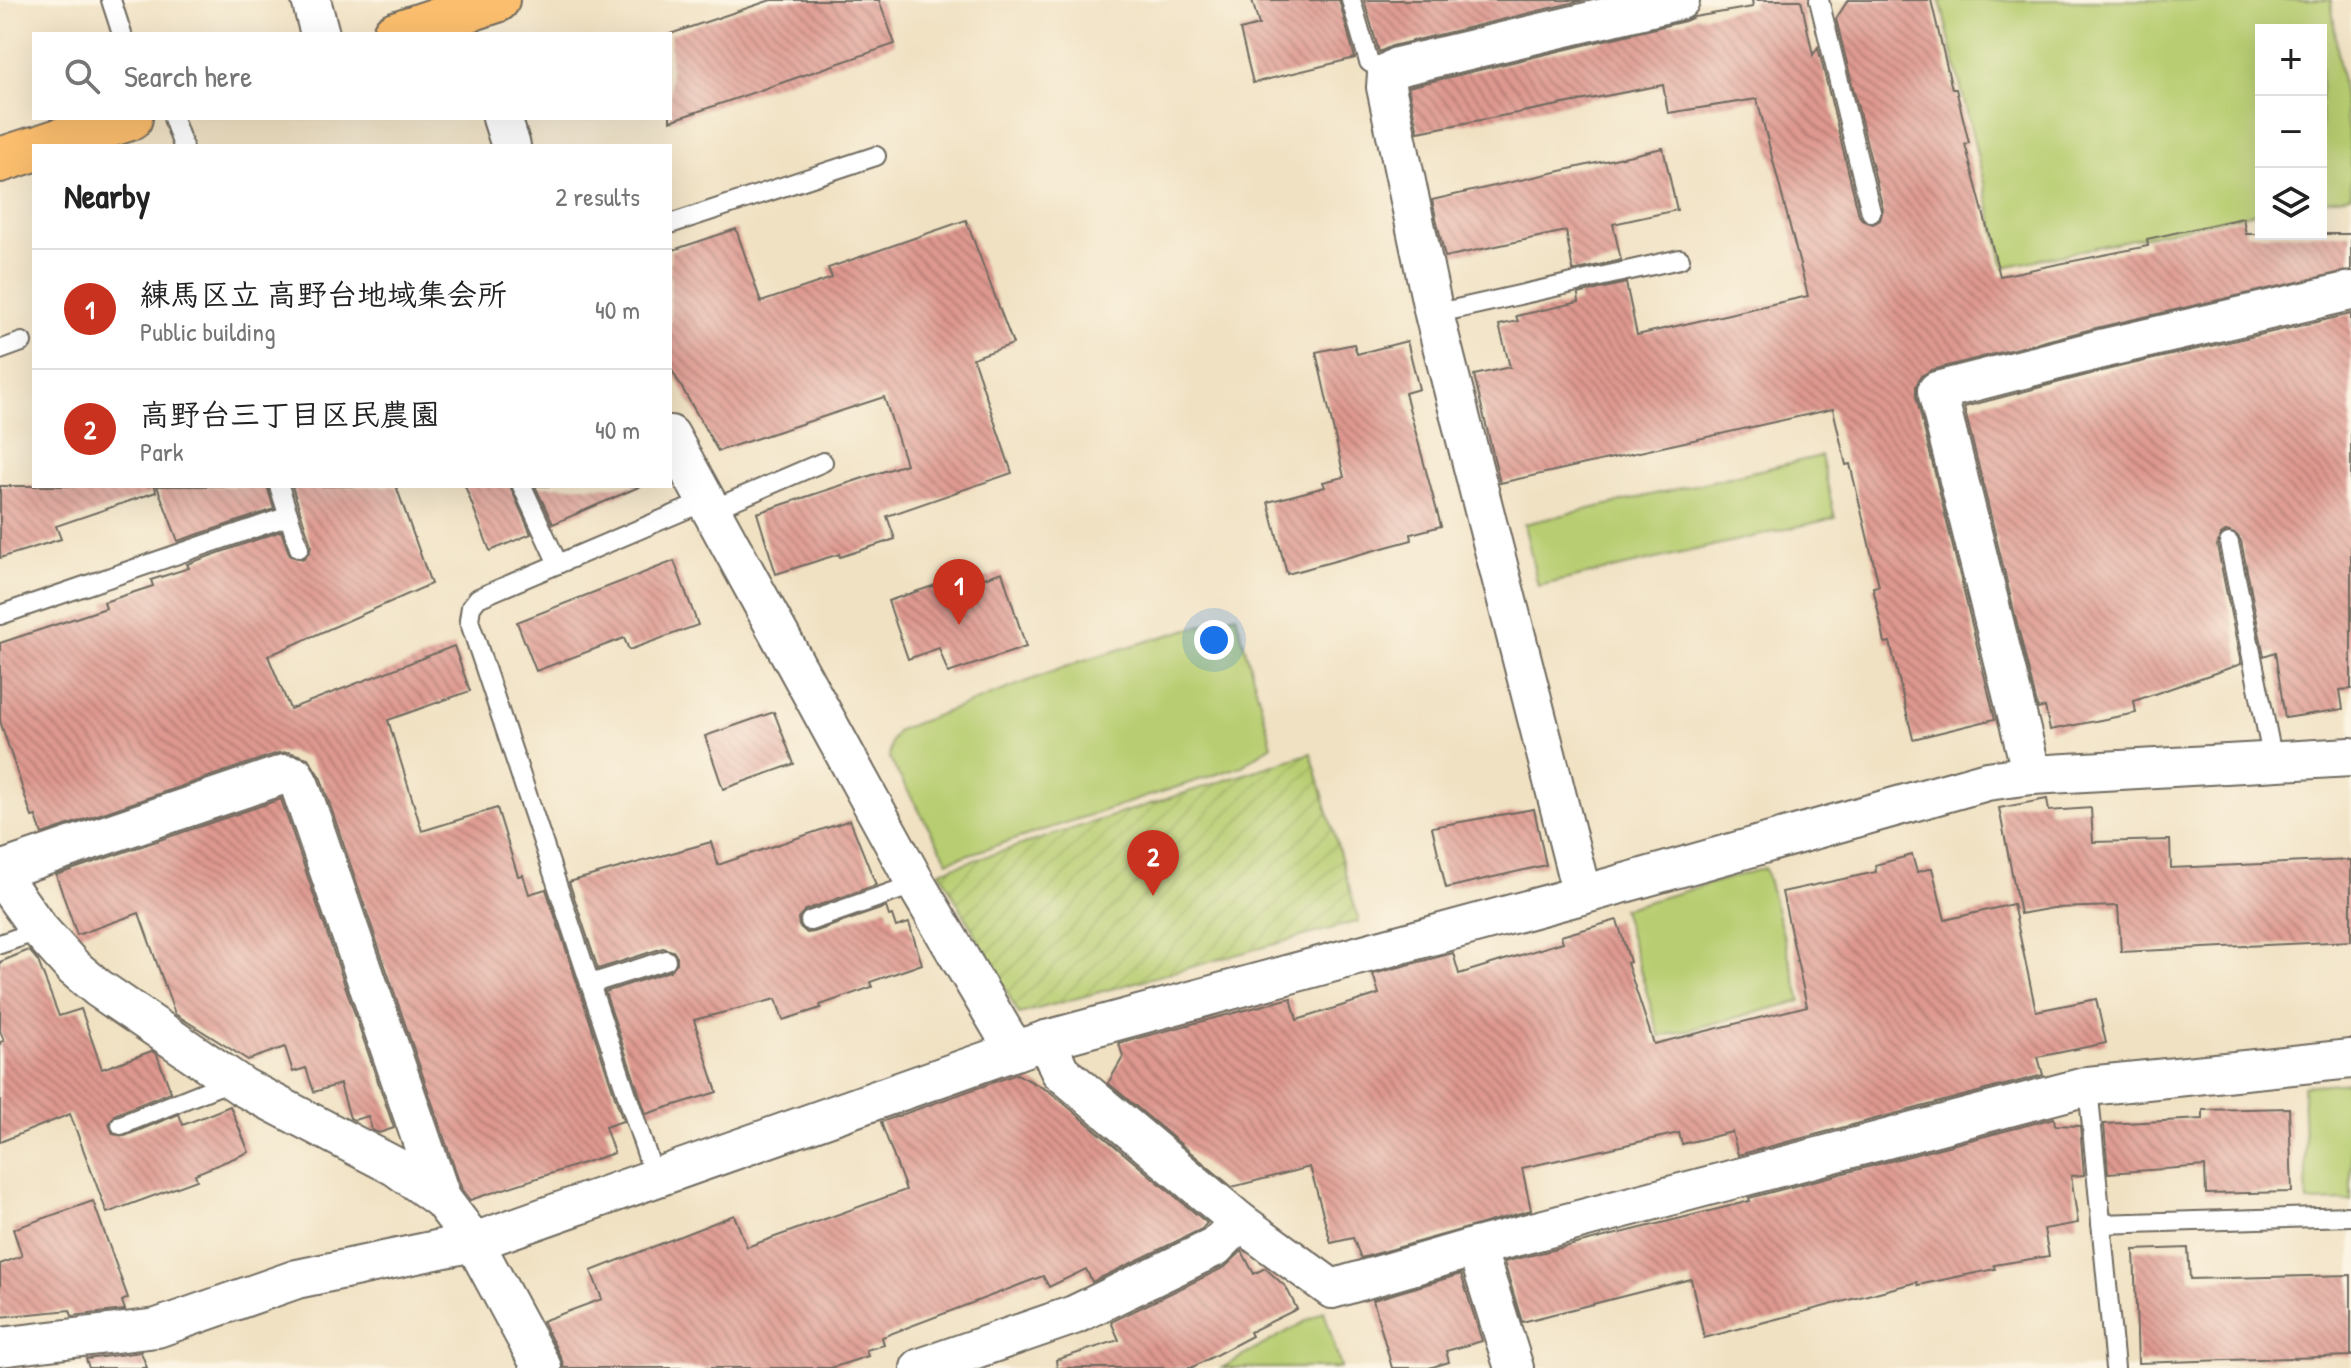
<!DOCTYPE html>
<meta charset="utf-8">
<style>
:root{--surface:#fff;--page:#f2f2f2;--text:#222;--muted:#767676;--line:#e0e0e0;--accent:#c8321e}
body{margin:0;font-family:"Patrick Hand","Klee One",sans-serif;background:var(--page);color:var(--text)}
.controls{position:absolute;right:24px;top:24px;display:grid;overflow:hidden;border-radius:0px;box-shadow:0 8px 32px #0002}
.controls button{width:72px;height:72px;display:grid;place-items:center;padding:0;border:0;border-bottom:2px solid var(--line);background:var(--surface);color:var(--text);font:40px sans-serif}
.you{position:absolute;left:1214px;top:640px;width:28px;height:28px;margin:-20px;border:6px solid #fff;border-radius:50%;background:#1a73e8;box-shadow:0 0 0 12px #1a73e833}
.badge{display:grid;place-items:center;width:52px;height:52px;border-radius:50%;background:var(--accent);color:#fff;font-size:26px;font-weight:700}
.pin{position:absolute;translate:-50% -66px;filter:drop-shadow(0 2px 4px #0008)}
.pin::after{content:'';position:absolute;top:42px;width:28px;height:24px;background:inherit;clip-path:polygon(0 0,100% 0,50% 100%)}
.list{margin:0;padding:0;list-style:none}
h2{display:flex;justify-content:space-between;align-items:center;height:104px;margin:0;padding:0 32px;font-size:34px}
h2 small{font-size:26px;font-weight:400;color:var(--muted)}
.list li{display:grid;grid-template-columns:52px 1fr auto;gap:24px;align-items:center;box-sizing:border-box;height:120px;padding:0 32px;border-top:2px solid var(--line)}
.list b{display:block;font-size:30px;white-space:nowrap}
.list p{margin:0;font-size:26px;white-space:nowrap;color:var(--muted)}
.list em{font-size:26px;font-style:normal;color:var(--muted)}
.icon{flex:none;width:44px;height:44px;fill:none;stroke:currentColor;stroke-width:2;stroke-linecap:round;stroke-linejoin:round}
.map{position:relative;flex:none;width:2351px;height:1368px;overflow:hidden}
.search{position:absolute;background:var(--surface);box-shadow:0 8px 32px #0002;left:32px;top:32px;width:640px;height:88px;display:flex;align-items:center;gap:20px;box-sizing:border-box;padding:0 28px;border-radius:0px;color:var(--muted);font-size:30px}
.panel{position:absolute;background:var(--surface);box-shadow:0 8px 32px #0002;left:32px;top:144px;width:640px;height:344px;border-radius:0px}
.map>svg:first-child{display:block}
.green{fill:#b8cd71;stroke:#727c4e;stroke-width:2}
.garden{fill:url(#garden-furrows);stroke:#727c4e;stroke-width:2}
.building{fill:url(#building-back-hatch)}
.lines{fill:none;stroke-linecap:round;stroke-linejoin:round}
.service-casing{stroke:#706b60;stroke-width:22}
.minor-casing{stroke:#706b60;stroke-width:42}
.primary-casing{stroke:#706b60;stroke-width:48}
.service{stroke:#fff;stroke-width:18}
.minor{stroke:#fff;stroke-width:38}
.primary{stroke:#fbbe6e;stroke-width:44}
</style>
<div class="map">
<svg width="2351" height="1368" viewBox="0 0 2351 1368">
<defs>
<pattern id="garden-furrows" width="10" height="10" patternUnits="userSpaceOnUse" patternTransform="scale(2)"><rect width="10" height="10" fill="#b8cd71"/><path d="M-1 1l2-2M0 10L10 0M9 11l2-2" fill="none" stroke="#9eb062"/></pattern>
<pattern id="building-back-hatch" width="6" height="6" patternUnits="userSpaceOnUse" patternTransform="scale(2)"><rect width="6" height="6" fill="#de988f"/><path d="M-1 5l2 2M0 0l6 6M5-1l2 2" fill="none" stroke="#b47c75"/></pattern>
</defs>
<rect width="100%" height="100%" fill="#fcf5e5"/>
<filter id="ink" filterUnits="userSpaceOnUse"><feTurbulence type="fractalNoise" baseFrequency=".0125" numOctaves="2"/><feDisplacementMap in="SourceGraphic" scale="16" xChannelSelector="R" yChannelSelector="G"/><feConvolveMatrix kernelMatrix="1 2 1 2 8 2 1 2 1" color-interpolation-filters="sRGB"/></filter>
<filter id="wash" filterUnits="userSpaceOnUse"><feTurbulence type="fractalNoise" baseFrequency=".006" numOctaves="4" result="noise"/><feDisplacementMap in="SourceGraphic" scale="32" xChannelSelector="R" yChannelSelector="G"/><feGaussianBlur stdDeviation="1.8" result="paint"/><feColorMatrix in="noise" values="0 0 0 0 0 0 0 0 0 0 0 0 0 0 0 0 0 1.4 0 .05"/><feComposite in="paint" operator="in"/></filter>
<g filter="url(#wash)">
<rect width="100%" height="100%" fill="#f0e1c2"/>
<!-- green -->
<g class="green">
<polygon points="1940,0 2331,0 2351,155 2351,195 2321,201 2321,30 2261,30 2261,211 2004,267"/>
<polygon points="1821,456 1835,518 1538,586 1524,524"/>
<polygon points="1236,615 1272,745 1242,766 948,861 889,758 891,742 898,730 1081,661"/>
<polygon points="1765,868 1801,1001 1660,1037 1622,909"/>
<polygon points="2351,1082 2351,1201 2307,1202 2303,1086"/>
<polygon points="1324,1311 1341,1368 1222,1368"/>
</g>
<!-- garden -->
<polygon class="garden" points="1311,753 1359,921 1019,1014 940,871"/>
<g id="blocks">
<!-- building -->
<g class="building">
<polygon points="771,0 879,0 895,44 670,121 670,34"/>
<polygon points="1252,0 1339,0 1355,58 1253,83 1240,30 1259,25"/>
<polygon points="1364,0 1584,0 1392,46 1379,52"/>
<polygon points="1752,0 1801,0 1813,55 1818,47 1859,215 1863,221 1873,224 1880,220 1883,209 1836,19 1848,0 1931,0 1952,89 1956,89 1969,143 1965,144 2000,276 2148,246 2147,239 2243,218 2246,234 2351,234 2351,270 2100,327 1932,370 1921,376 1916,386 1916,396 1995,719 1913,739 1890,642 1885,643 1873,587 1879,586 1850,464 1846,465 1833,409 1500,483 1474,375 1510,367 1499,325 1518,321 1516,316 1579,302 1578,294 1626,283 1637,335 1808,296 1757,99 1668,113 1663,85 1418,132 1408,87 1685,21 1694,17 1753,7"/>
<polygon points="1663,148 1677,210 1613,224 1621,260 1573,271 1566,231 1445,257 1432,200"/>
<polygon points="966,220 1013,344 973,358 1012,473 887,516 895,539 840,557 839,554 776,574 757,513 906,464 884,397 718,451 670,367 670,251 736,229 761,302 832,278 828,268"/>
<polygon points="2351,314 2351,689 2340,690 2343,709 2285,718 2275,652 2264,656 2241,541 2237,535 2227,531 2221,535 2217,545 2241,664 2134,701 2136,713 2050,730 2045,707 2038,709 1964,407 2110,369"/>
<polygon points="1407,341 1419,389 1405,393 1441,526 1411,534 1412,540 1287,574 1268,502 1325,487 1323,482 1344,477 1316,352 1354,344 1357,354"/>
<polygon points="0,486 155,486 156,492 56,526 61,539 0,558"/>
<polygon points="157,486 267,486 274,509 178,541"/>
<polygon points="292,486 396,486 431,584 268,656 290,709 454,646 470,691 388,720 422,831 497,808 518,876 523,875 529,894 546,889 623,1121 605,1127 614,1153 470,1200 462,1190 321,779 308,758 289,752 278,753 42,834 36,816 32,817 0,721 0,643 106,608 104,602 153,586 151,580 189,568 187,564 281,531 290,556 303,559 310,551 311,545"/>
<polygon points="465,486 510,486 531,534 490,551"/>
<polygon points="535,486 641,486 553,524"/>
<polygon points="674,561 698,625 629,650 624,638 536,671 517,622"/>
<polygon points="1002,572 1026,647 948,673 939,648 908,659 888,601 957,578 960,586"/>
<polygon points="774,712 794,764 723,789 705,736"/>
<polygon points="281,799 394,1128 379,1133 372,1130 368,1116 354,1120 350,1118 340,1084 314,1092 306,1068 293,1072 285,1047 248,1060 175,1014 139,913 77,935 56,875"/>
<polygon points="2047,799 2049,811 2091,808 2093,842 2170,840 2171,868 2351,860 2351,941 2121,952 2118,906 2053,908 2020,914 1999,808"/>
<polygon points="1534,809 1546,865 1446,888 1432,827"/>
<polygon points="850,820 876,885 805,910 798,918 799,926 807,933 814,932 886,907 889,916 892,915 896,927 909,923 922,964 870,982 872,987 820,1005 821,1008 783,1020 776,999 694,1020 717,1092 646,1114 605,992 670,971 677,963 677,956 673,951 663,948 598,969 569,882 711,842 718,865"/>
<polygon points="1912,855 1917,872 1932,868 1945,920 2013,904 2036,1011 2096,999 2106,1043 2038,1057 2043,1075 1738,1155 1732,1132 1682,1144 1679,1133 1522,1168 1531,1210 1361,1258 1353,1238 1331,1243 1310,1167 1232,1187 1108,1083 1123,1057 1119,1043 1291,998 1297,1020 1379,994 1373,974 1453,953 1459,974 1563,942 1561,936 1617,920 1630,962 1627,963 1654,1044 1807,1006 1782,892 1876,872 1875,865"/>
<polygon points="29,950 38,961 59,1016 81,1009 102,1069 152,1051 157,1055 171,1092 116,1114 109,1124 113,1134 125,1136 179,1114 183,1125 230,1106 249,1152 195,1174 197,1180 107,1213 70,1114 0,1142 0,1042 4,1041 0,1031 0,962"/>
<polygon points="1017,1074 1049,1091 1207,1223 1202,1229 1092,1282 1086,1269 1049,1287 1043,1276 882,1337 884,1345 866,1350 868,1356 831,1368 564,1368 561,1358 542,1321 602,1299 591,1271 734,1215 747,1247 906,1190 881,1122"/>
<polygon points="2289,1108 2292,1192 2206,1194 2205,1166 2108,1173 2104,1124 2203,1119 2203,1110"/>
<polygon points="2054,1118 2055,1125 2080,1126 2084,1175 2071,1176 2078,1223 2044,1229 2049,1256 1994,1265 1995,1269 1918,1285 1917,1282 1704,1338 1691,1279 1522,1322 1504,1262 1750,1201 1749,1198"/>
<polygon points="93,1201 128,1298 122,1301 125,1310 72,1316 70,1310 0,1317 0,1264 22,1256 13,1229"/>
<polygon points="2188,1248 2190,1279 2351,1275 2351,1356 2138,1363 2134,1250"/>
<polygon points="1242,1251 1254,1274 1265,1268 1286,1287 1297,1309 1250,1332 1252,1336 1191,1368 1057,1368 1056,1360 1119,1340 1111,1322 1225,1267"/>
<polygon points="1461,1274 1482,1341 1446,1351 1449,1362 1429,1368 1392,1368 1373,1300"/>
<polygon points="141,1352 147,1368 89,1368 86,1359"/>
</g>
</g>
</g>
<g filter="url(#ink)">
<use href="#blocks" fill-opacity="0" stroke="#706b60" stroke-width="2"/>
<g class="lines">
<defs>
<g id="service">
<polyline points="111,0 122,34"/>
<polyline points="1351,0 1369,62 1387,73"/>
<polyline points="1819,0 1871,212"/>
<polyline points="173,118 183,146"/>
<polyline points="670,224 876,156"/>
<polyline points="1434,314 1680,259"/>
<polyline points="0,350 22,342"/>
<polyline points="279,486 299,548"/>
<polyline points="522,486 558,564"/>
<polyline points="711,510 823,462"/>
<polyline points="2229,543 2273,761"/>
<polyline points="0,615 289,516"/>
<polyline points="810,921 916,884"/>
<polyline points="0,944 40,930"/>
<polyline points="590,984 666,960"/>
<polyline points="2088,1086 2115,1368"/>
<polyline points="121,1125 233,1080"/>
<polyline points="655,1179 469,620 471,607 478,598 706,501"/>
<polyline points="2101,1224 2351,1216"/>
</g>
<g id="minor">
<polyline points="311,0 320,34"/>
<polyline points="502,118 511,146"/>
<polyline points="670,435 916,884 1015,1051"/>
<polyline points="2032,775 1937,391 2105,348 2351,291"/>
<polyline points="0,871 285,774 295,776 300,786 442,1200"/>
<polyline points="0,875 38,928 73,967 98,988 243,1087 396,1167 442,1200 474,1242 542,1368"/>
<polyline points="1582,895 1434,314 1386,87 1387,73 1397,67 1680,0"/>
<polyline points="1046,1040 1060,1071 1240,1222 1332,1289 1476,1247 1514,1368"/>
<polyline points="1476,1247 2088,1086 2351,1059"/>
<polyline points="0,1347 157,1328 297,1279 474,1242 1046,1040 1582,895 1987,781 2032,775 2351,757"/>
<polyline points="920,1368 1074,1315 1215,1247 1240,1222"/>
</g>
<g id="primary">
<polyline points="395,34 497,0"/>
<polyline points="44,146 130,118"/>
<polyline points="0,160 34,149"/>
</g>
</defs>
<!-- service casing -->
<use href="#service" class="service-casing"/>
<!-- minor casing -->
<use href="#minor" class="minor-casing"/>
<!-- primary casing -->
<use href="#primary" class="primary-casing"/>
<!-- service -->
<use href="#service" class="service"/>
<!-- minor -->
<use href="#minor" class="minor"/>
<!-- primary -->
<use href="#primary" class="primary"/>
</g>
</g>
</svg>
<div class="controls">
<button>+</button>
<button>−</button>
<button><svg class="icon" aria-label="layers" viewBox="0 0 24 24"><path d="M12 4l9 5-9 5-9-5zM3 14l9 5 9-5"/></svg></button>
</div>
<div class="you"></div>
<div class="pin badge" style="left:959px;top:625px">1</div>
<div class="pin badge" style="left:1153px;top:896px">2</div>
<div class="search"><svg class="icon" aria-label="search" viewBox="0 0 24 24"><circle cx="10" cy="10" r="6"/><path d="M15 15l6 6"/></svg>Search here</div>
<section class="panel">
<h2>Nearby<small>2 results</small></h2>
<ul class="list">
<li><span class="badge">1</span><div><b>練馬区立 高野台地域集会所</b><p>Public building</p></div><em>40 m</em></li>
<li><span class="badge">2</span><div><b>高野台三丁目区民農園</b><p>Park</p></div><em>40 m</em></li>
</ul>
</section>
</div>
